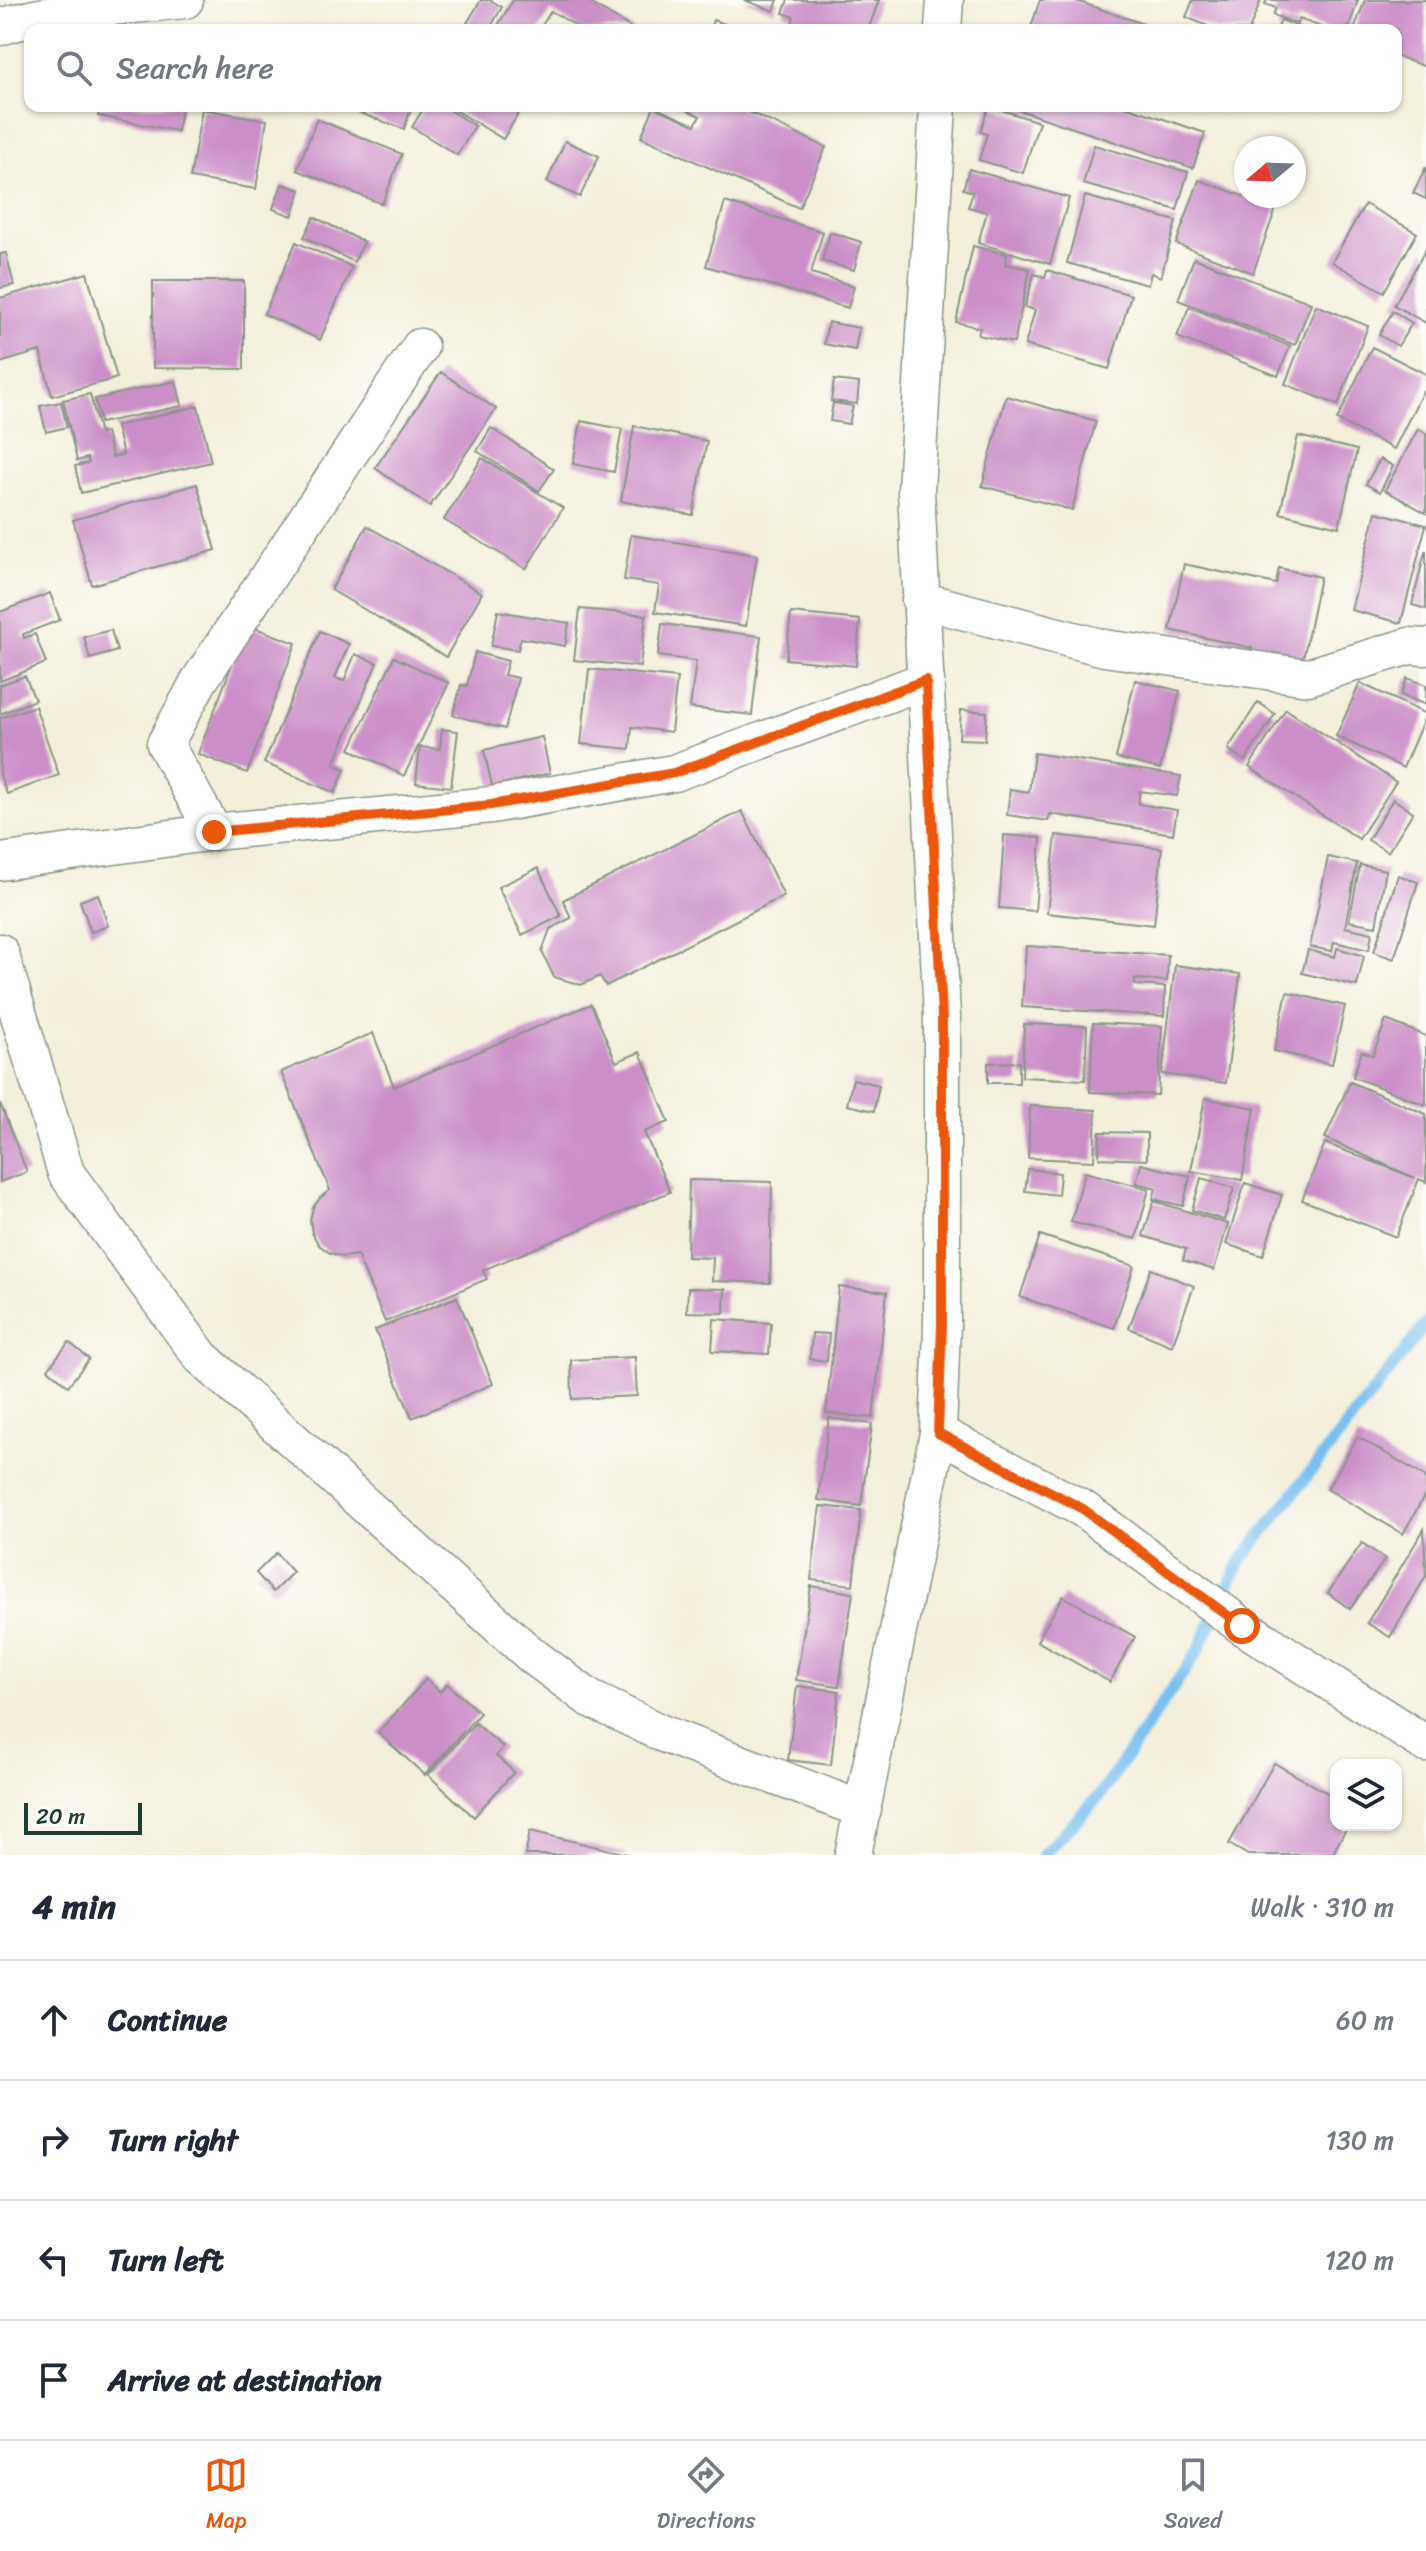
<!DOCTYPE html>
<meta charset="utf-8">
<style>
:root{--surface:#fff;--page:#f2f2f3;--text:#1f2937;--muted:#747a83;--line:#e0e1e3;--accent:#ea580c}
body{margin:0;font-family:Sriracha,sans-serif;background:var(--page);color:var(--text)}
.controls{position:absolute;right:24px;bottom:24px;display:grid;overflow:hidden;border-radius:16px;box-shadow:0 2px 6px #0004}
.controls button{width:72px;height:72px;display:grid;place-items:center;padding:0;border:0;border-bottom:2px solid var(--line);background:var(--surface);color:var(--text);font:40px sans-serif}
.compass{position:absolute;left:1234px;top:136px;width:72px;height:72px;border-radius:50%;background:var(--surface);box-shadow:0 2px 6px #0004;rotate:251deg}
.scale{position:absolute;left:24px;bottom:20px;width:118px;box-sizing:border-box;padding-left:8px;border:4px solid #1f3d34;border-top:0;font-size:22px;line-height:28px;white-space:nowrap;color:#1f3d34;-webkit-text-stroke:6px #fdfcf7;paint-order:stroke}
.stop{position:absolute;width:24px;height:24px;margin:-18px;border:6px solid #ea580c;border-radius:50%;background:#fff}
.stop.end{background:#ea580c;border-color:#fff;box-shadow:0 2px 8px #0008}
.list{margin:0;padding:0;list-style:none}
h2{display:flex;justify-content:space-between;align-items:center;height:104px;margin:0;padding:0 32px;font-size:34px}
h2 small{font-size:26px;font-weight:400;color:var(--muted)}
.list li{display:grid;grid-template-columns:52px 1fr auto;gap:24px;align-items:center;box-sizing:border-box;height:120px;padding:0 32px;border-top:2px solid var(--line)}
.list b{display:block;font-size:30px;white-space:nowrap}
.list em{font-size:26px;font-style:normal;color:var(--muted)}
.icon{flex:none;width:44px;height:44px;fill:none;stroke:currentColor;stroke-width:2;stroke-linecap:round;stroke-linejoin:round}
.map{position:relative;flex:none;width:1426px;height:1855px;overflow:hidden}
.search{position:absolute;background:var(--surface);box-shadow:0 2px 6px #0004;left:24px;right:24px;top:24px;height:88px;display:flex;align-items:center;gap:20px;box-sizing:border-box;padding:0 28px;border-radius:16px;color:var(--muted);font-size:30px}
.sheet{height:584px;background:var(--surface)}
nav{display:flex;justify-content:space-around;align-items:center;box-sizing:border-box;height:112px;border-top:2px solid var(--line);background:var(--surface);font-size:22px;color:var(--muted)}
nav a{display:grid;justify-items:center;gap:4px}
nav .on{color:var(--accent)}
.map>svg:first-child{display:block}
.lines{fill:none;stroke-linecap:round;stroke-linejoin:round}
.stream{stroke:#79c0f1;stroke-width:12}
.building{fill:#cb8fc8}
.street-casing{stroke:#899688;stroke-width:39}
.street{stroke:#fff;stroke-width:36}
.route{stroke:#ea580c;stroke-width:10}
</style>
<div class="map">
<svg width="1426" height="1855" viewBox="0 0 1426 1855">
<rect width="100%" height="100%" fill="#fdfcf7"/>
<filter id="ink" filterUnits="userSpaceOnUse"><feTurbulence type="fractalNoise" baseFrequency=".0125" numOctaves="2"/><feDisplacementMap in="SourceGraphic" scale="16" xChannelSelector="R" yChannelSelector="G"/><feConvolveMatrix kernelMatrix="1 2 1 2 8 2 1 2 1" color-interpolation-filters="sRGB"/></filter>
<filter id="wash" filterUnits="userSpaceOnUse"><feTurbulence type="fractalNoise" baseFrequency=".006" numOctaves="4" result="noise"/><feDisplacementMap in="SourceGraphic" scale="32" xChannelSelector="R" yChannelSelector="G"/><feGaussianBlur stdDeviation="1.8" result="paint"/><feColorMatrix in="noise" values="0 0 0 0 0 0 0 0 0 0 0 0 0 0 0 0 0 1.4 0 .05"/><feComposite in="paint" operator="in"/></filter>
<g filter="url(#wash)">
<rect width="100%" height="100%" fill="#f3efdb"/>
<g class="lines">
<!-- stream -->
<polyline class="stream" points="1043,1855 1100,1795 1198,1651 1240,1562 1426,1324"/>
</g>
<g id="blocks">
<!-- building -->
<g class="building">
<polygon points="481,0 490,0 502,7 489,30 479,30 467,23"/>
<polygon points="513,0 585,0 635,30 583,30 551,11 539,30 495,30"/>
<polygon points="744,0 778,0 774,11"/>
<polygon points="788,0 879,0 868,30 817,30 819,26 813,24 811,30 790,30 794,17 783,13"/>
<polygon points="1040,0 1074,0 1161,30 1030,30"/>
<polygon points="1193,0 1261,0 1249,30 1217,30 1186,17"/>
<polygon points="1267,0 1358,0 1348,30 1330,30 1299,19 1297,24 1273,15 1276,8 1265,4"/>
<polygon points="1365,0 1426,0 1426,67 1396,56 1396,30 1354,30"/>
<polygon points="713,20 740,29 740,30 710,30"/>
<polygon points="1281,20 1306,30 1277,30"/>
<polygon points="100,106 182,106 177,131 98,116"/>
<polygon points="340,106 412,106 404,129"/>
<polygon points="425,106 443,106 475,126 457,155 412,127"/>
<polygon points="449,106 523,106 503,139"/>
<polygon points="678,106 736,106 826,147 799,208 641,137 654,107 695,125 700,116"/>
<polygon points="989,106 1039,122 1023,173 979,160 987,134 980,132"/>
<polygon points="1125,106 1205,133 1193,168 1010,107"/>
<polygon points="202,109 267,120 256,189 190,178"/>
<polygon points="317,119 402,154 382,204 297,170"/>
<polygon points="565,141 599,156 580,197 547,182"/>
<polygon points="1094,145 1188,172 1177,210 1083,184"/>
<polygon points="1426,167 1426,199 1413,193"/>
<polygon points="969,169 1069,198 1050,264 978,243 987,212 968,207 973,192 963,189"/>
<polygon points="1199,180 1276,208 1253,273 1176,244"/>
<polygon points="282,184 301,190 292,216 273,209"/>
<polygon points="1085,196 1176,221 1161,277 1151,273 1148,285 1067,263"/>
<polygon points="725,202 823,232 811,273 854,286 848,308 706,266"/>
<polygon points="1365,204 1417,233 1384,292 1332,262"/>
<polygon points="314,217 364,242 354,262 304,237"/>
<polygon points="830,232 861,242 854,270 822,261"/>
<polygon points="296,242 352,267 320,340 264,314"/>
<polygon points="973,246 1007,254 1005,264 1030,269 1014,343 978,335 980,328 956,322"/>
<polygon points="1426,249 1426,323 1394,305"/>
<polygon points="6,253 14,285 0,288 0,254"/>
<polygon points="1194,258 1311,303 1295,345 1178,300"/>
<polygon points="1047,270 1131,295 1109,369 1025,345 1035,310 1025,307 1034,274 1045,277"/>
<polygon points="87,273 117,378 52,396 40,351 0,363 0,298"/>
<polygon points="153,281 244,281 244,369 153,368"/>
<polygon points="1316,305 1368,326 1338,405 1285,384"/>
<polygon points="1189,307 1290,346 1278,376 1177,337"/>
<polygon points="1393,311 1412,323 1398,346 1379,335"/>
<polygon points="828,322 859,328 855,350 824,344"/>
<polygon points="1372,347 1426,374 1426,385 1394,449 1337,420"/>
<polygon points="441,372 496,409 430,506 375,468"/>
<polygon points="834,380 859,383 857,404 831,401"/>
<polygon points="176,381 182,406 100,423 95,399"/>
<polygon points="90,394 100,434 106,432 112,457 123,455 116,426 198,406 211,462 81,493 75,466 89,463 87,458 77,461 63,400"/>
<polygon points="1006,396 1096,421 1072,510 982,486"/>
<polygon points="61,402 67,427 46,432 40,406"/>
<polygon points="833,403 853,406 849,424 830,421"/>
<polygon points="581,421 622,429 614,472 573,464"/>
<polygon points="634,426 707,441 693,515 621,501"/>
<polygon points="491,428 554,469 539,491 477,451"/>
<polygon points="1418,429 1426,433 1426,513 1385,490"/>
<polygon points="1298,436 1357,450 1339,527 1280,513"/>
<polygon points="482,458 563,508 526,569 444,520"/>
<polygon points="1380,459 1393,466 1380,492 1366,484"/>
<polygon points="197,484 216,550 92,585 73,520"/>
<polygon points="1376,512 1426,525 1401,623 1351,610"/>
<polygon points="367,526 482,593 446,657 331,590"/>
<polygon points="631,535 757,555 746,626 655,612 659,585 624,580"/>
<polygon points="1425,552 1426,552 1426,609 1412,605"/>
<polygon points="1184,564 1276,584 1279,568 1320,577 1303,659 1274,653 1272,662 1250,657 1252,648 1170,630"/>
<polygon points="50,593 60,620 23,634 24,638 35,634 46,663 0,681 0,612"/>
<polygon points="580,609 646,615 640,667 574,660"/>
<polygon points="498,611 569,623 565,646 521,638 518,650 491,646"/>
<polygon points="791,613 860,620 856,666 786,659"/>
<polygon points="662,624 761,636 752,715 690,708 696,661 658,656"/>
<polygon points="247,625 296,643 247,773 198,754"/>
<polygon points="111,630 117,651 90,659 84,637"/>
<polygon points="320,631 349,644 335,678 344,681 355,654 377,663 334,764 345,769 335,793 264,763"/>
<polygon points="475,652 508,661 504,675 518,678 505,729 453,715 461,685 467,686"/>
<polygon points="394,657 449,683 404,776 350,749"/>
<polygon points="589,669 677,678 671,732 632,727 630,749 581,744"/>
<polygon points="25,676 35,700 0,714 0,685"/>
<polygon points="1407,678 1426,685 1426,705 1401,695"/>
<polygon points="1135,680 1180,691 1160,769 1116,758"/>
<polygon points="1360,683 1426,714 1403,768 1336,736"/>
<polygon points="1258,702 1275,714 1245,761 1228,749"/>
<polygon points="35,706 59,775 7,794 0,775 0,718"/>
<polygon points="1286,709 1396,782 1359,839 1249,767"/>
<polygon points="961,710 987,712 985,740 959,739"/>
<polygon points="442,729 458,731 451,787 416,783 420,747 440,749"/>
<polygon points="542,737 550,773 492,786 484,750"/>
<polygon points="1034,753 1181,776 1177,796 1140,791 1138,804 1177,810 1173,834 1050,814 1048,821 1007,815 1010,789 1029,792"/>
<polygon points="1393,799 1413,812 1388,852 1368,840"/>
<polygon points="742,811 784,896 606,986 600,976 581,985 554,977 542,952 550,929 571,918 563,900"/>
<polygon points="1004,835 1041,838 1035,911 999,908"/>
<polygon points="1056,835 1162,848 1154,925 1047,913"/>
<polygon points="1328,857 1357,863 1345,927 1372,933 1369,950 1334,942 1332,951 1310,947"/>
<polygon points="1360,865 1386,870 1376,926 1349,921"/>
<polygon points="538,868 561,916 522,935 498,887"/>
<polygon points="1398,875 1418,882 1394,959 1374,952"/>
<polygon points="98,894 108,926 91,932 80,901"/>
<polygon points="1026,946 1168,955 1167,981 1135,979 1135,985 1165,987 1164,1016 1022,1007"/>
<polygon points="1337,948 1364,956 1357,986 1302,973 1308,950 1335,957"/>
<polygon points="1175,965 1240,974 1226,1083 1162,1074"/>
<polygon points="1287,992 1345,1006 1332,1064 1274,1051"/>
<polygon points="591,1004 616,1062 640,1052 669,1122 644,1132 670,1192 483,1270 487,1279 385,1322 357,1255 343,1257 330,1253 319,1245 312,1233 310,1220 313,1208 320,1198 330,1190 281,1072 373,1033 394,1087"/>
<polygon points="1386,1020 1426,1036 1426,1105 1353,1077 1362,1051 1373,1055"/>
<polygon points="1093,1023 1162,1026 1158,1095 1090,1092"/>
<polygon points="1024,1024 1087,1026 1085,1080 1022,1077"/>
<polygon points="1019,1062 1019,1083 988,1083 988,1063"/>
<polygon points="853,1079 879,1085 874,1111 847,1105"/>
<polygon points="1350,1082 1426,1114 1426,1182 1419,1179 1396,1237 1302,1200 1325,1143 1415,1178 1325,1138"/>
<polygon points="1205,1098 1255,1108 1242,1180 1191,1171"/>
<polygon points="0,1103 27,1172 0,1182"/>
<polygon points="1030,1106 1096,1110 1094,1161 1028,1158"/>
<polygon points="1100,1132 1147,1133 1147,1160 1099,1158"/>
<polygon points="1141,1164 1190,1176 1183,1206 1153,1199 1156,1188 1136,1183"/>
<polygon points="1028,1169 1060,1173 1058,1195 1025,1191"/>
<polygon points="1085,1172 1149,1189 1136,1239 1071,1222"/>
<polygon points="1201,1178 1234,1188 1224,1220 1192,1210"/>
<polygon points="689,1180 772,1182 770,1283 712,1281 713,1258 687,1257"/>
<polygon points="1245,1183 1282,1195 1263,1256 1226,1244"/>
<polygon points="1154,1201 1228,1224 1214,1270 1183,1260 1186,1249 1143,1236"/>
<polygon points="1040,1235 1134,1266 1114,1328 1020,1297"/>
<polygon points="1151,1269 1194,1286 1172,1346 1129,1328"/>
<polygon points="839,1287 887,1292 873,1418 826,1413"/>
<polygon points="688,1288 725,1289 724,1313 687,1312"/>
<polygon points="457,1297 493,1384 412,1418 375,1330"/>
<polygon points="714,1319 771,1323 769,1354 712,1351"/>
<polygon points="812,1333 829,1334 827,1361 810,1359"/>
<polygon points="69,1342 89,1359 68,1386 48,1369"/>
<polygon points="635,1357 637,1396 572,1399 571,1360"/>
<polygon points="829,1418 872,1424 861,1506 818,1500"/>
<polygon points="1358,1437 1426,1477 1426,1493 1403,1534 1327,1489"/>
<polygon points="820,1506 861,1510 853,1585 811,1580"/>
<polygon points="1424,1529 1426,1576 1390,1637 1367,1623"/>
<polygon points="1362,1543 1385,1559 1350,1609 1328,1593"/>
<polygon points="276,1553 293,1572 273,1592 256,1573"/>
<polygon points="811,1586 853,1593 839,1686 796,1680"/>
<polygon points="1063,1596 1135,1637 1110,1682 1037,1641"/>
<polygon points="426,1679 440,1692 447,1684 480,1713 425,1775 378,1733"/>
<polygon points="797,1686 839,1691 831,1765 788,1760"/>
<polygon points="475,1723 503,1747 496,1756 514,1772 474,1817 428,1775"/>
<polygon points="1274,1763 1336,1798 1336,1825 1348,1825 1332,1855 1248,1855 1229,1844"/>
<polygon points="530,1831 627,1854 626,1855 525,1855"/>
</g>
</g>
</g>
<g filter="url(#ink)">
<use href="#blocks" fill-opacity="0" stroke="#899688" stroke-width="2"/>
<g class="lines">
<defs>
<g id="street">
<path d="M0 27C59 8 124 7 185 0"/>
<polyline points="943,30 945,0"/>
<polyline points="920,600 1104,648 1308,677 1409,646 1426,647"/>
<polyline points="214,832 165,744 199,681 420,347"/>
<polyline points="0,862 214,832 491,805 674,773 926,680"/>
<polyline points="0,952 66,1173 201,1357 530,1654 589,1698 661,1733 863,1810"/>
<polyline points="938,1433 1083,1509 1242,1626 1426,1744"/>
<polyline points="853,1855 938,1433 942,1326 942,1017 916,490 938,106"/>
</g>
</defs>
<!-- street casing -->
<use href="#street" class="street-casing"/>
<!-- street -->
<use href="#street" class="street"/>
</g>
</g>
<g class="lines" filter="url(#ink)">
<!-- route -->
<polyline class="route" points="214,832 491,805 674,773 926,680 942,1017 942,1326 938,1433 1083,1509 1242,1626"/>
</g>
</svg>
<div class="controls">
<button><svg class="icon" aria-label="layers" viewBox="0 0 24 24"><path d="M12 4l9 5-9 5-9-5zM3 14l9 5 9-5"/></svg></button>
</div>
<svg class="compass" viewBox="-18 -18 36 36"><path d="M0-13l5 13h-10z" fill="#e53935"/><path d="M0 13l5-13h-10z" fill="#747a83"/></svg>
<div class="scale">20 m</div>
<div class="stop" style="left:1242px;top:1626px"></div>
<div class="stop end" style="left:214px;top:832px"></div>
<div class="search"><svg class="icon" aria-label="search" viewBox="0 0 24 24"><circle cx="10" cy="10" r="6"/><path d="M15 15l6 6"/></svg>Search here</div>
</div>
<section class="sheet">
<h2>4 min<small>Walk · 310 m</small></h2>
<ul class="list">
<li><svg class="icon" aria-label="ahead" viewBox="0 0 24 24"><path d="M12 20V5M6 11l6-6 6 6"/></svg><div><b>Continue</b></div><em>60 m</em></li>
<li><svg class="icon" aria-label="right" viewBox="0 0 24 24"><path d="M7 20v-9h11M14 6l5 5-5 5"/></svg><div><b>Turn right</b></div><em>130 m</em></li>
<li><svg class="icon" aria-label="left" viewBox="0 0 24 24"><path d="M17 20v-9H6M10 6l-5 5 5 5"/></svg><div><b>Turn left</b></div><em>120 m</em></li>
<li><svg class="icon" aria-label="arrive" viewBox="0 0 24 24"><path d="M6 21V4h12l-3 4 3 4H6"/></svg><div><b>Arrive at destination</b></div></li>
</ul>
</section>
<nav>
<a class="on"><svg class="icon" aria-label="map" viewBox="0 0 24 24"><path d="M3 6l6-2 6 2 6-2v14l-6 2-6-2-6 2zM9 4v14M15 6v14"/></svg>Map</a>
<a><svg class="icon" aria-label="directions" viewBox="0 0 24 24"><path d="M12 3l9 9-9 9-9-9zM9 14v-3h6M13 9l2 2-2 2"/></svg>Directions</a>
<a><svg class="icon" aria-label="saved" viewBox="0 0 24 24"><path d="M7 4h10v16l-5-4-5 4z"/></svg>Saved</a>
</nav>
